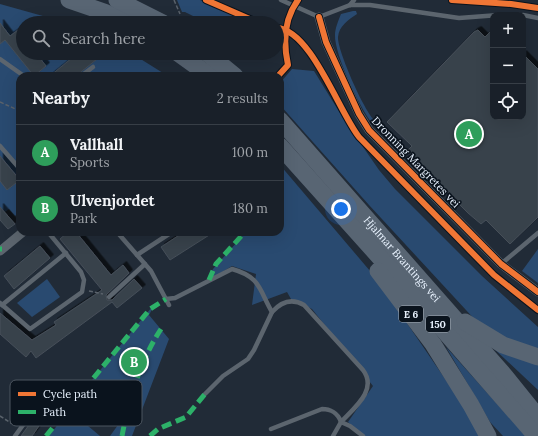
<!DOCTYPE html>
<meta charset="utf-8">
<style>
:root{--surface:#192029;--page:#222831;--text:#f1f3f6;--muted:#9fa3a8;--line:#373e46;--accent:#b45309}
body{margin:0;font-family:Lora,serif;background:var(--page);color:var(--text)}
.controls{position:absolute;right:12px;top:12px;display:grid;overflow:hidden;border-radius:8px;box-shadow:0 4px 16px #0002}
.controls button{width:36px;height:36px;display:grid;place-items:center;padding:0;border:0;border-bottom:1px solid var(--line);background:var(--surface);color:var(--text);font:20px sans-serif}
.you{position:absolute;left:341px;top:209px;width:14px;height:14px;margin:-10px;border:3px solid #fff;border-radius:50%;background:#1a73e8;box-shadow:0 0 0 6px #1a73e833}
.badge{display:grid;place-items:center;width:26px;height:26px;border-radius:50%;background:var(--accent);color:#fff;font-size:13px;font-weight:700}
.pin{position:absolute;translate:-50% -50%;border:2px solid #fff;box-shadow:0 1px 4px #0006}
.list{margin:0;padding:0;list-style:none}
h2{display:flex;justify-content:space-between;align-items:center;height:52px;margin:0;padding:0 16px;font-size:17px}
h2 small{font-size:13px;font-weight:400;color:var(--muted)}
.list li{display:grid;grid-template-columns:26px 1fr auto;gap:12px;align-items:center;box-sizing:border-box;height:56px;padding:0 16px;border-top:1px solid var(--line)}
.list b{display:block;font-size:15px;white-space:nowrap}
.list p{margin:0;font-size:13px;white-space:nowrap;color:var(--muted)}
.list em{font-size:13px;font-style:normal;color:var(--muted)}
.icon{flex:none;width:22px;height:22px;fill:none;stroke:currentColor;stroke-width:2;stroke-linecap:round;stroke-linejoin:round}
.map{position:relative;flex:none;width:538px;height:436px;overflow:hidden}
.search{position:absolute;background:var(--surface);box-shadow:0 4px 16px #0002;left:16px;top:16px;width:268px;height:44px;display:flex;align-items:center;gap:10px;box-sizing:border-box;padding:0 14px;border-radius:22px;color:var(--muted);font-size:15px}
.panel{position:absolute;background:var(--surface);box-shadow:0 4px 16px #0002;left:16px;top:72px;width:268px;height:164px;border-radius:12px}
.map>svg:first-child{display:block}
.green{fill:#294a70}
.building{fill:#39424c;stroke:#464f59;filter:url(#shadow)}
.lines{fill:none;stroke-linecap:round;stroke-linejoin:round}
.path{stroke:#5a626b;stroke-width:1.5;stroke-dasharray:4 2;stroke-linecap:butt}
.lane{stroke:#5c656e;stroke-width:4.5}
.street{stroke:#5c656e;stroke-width:9}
.highway{stroke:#586573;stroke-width:17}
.quiet{stroke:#2db169;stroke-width:5;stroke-dasharray:10 5;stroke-linecap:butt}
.cycleway-casing{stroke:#0a131d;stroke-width:8}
.cycleway{stroke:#f07635;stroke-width:6}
.labels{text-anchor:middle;stroke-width:3.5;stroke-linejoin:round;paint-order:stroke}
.shield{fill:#0a131d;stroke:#a5afba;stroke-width:1}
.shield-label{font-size:10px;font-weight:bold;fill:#e8f2fe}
.street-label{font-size:11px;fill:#e8f2fe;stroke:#0a131d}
.key{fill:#0a131d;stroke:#4d5660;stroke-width:1}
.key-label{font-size:11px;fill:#e8f2fe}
</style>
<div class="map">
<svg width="538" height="436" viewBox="0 0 538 436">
<defs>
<filter id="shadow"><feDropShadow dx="3.5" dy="-3.5" stdDeviation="0" flood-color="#0009"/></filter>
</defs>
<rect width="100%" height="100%" fill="#212b37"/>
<!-- green -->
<g class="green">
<polygon points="177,0 200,0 253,23 197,23 194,20 195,17 185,12 182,12"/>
<polygon points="0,4 68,23 23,23 23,53 131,53 163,73 160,76 20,76 20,215 18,213 15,216 9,209 5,212 0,207"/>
<path d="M353 11H356L357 14C348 20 339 26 338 37 337 50 366 116 377 123L375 127C362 113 334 54 335 35 335 29 338 21 341 14Z"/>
<polygon points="292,69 314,71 343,118 379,170 395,189 482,276 538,327 538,353 523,349 478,323 369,205 280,105 280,83"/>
<polygon points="280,165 376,278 465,408 481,436 363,436 348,422 373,386 312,309 291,299 287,292 252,305 256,274 232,266 209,280 213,269 246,232 280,232 280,202 282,198"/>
<polygon points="538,249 538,283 522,271"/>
<polygon points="47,279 60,297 32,317 17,303"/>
<polygon points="156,302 149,315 169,339 132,436 110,436 123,418 88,385"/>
<polygon points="489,344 538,361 538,390"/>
<polygon points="446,347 526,436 503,436 490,422"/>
<polygon points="69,410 100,436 49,436"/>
</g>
<!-- building -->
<g class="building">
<polygon points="0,23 10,36 18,30 23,36 23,53 36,53 46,66 34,76 5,40 0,44"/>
<polygon points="493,29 493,117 523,117 523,54 538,69 538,217 510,244 486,220 481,224 468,213 419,164 407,151 412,146 387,122 474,32 478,30 485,37"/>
<polygon points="78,53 92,53 97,59 76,76 50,76"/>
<polygon points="0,156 20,180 7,190 0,181"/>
<polygon points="0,207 15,224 8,229 0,220"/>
<polygon points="68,232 76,232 111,275 123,265 129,273 106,295 107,300 112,300 134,279 142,288 117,308 112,302 36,358 31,351 26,357 0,334 0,313 32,340 56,325 54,322 102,290 60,239"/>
<polygon points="184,232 214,232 170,260 161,247"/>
<polygon points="40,246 50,258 14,289 4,276"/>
<polygon points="34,418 41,423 32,436 21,436"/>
</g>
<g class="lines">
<!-- path -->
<g class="path">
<polyline points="174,0 180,14"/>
<polyline points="0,102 20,111"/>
<polyline points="89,291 103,294"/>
<polyline points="0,416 14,425"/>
<polyline points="38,417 55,424"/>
</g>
<!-- lane -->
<g class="lane">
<polyline points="281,0 319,17 350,5 370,5 459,18 499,15 520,15"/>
<polyline points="350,5 354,0"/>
<polyline points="523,15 538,18"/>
<polyline points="0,59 24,76"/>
<polyline points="81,76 93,67"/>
<polyline points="0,146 20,169"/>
<polyline points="117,232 151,271 169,305"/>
<polyline points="137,255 172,232"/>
<polyline points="501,264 538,233"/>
<polyline points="109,297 145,264"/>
<path d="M166 299 175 298 232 269C261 277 259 290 272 312L254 350 248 359 223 376 205 394"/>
<polyline points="0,303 30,329 82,292 84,280 81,272 48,232"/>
<polyline points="2,305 66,253"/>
<path d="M272 312C281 302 292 298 304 305L363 370C378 390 354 408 341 422L350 426 363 436"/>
<path d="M271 429 322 409C330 409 338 413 341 422L333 436"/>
<polyline points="15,436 31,414"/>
</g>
<!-- street -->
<g class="street">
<polyline points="319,17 326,42 359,114 369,130 501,264 538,292"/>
<polyline points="0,251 23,232"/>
</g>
<!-- highway -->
<g class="highway">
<polyline points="69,0 104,12 127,23"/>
<polyline points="117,0 163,23"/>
<polyline points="178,53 210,76"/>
<polyline points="207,53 235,76"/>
<path id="s1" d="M280 120 505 376 538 417"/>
<polyline points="280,146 391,270 536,436"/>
<polyline points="378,271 433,344 471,405 488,436"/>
<polyline points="465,322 503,345 538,357"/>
</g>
<!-- quiet -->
<g class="quiet">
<polyline points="0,249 2,249"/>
<polyline points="209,280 216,264 245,232"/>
<polyline points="46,436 150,309 166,299"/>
<path d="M122 436C129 399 140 361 161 329"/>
<polyline points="150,436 158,429 186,417 205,394"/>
</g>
<defs>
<g id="cycleway">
<polyline points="206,0 259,23"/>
<polyline points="452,0 511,4 538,8"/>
<polyline points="319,17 326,42 359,114 369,130 501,264 538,292"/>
<path d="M277 28C311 30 339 112 359 137L494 275 538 310"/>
<path d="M278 76 288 65C283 42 284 19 298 0"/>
</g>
</defs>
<!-- cycleway casing -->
<use href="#cycleway" class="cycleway-casing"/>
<!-- cycleway -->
<use href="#cycleway" class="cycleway"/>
</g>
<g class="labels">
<!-- shield labels -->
<g class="shield">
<rect x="399" y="306" width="24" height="16" rx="3"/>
<rect x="426" y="316" width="24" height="16" rx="3"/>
</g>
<g class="shield-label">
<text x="411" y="318">E 6</text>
<text x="438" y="328">150</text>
</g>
<!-- street labels -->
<g class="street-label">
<text transform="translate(416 162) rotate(46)" y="4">Dronning Margretes vei</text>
<text dy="4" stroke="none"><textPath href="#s1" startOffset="185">Hjalmar Brantings vei</textPath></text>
</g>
</g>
<!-- legend -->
<rect x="10" y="380" width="132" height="46" rx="6" class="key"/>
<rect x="18" y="392" width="18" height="4" fill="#f07635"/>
<rect x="18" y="410" width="18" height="4" fill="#2db169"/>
<g class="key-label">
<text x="43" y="398">Cycle path</text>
<text x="43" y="416">Path</text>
</g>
</svg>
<div class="controls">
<button>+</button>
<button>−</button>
<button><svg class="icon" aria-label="locate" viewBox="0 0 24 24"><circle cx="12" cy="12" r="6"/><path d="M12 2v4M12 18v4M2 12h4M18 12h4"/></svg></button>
</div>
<div class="you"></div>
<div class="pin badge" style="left:469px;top:134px;background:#2e9e5b">A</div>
<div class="pin badge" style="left:134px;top:362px;background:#2e9e5b">B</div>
<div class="search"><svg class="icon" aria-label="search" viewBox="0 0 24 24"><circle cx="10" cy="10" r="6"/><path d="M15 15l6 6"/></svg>Search here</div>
<section class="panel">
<h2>Nearby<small>2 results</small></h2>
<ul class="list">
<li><span class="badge" style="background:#2e9e5b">A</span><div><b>Vallhall</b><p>Sports</p></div><em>100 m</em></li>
<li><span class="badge" style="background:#2e9e5b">B</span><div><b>Ulvenjordet</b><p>Park</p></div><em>180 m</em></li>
</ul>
</section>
</div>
